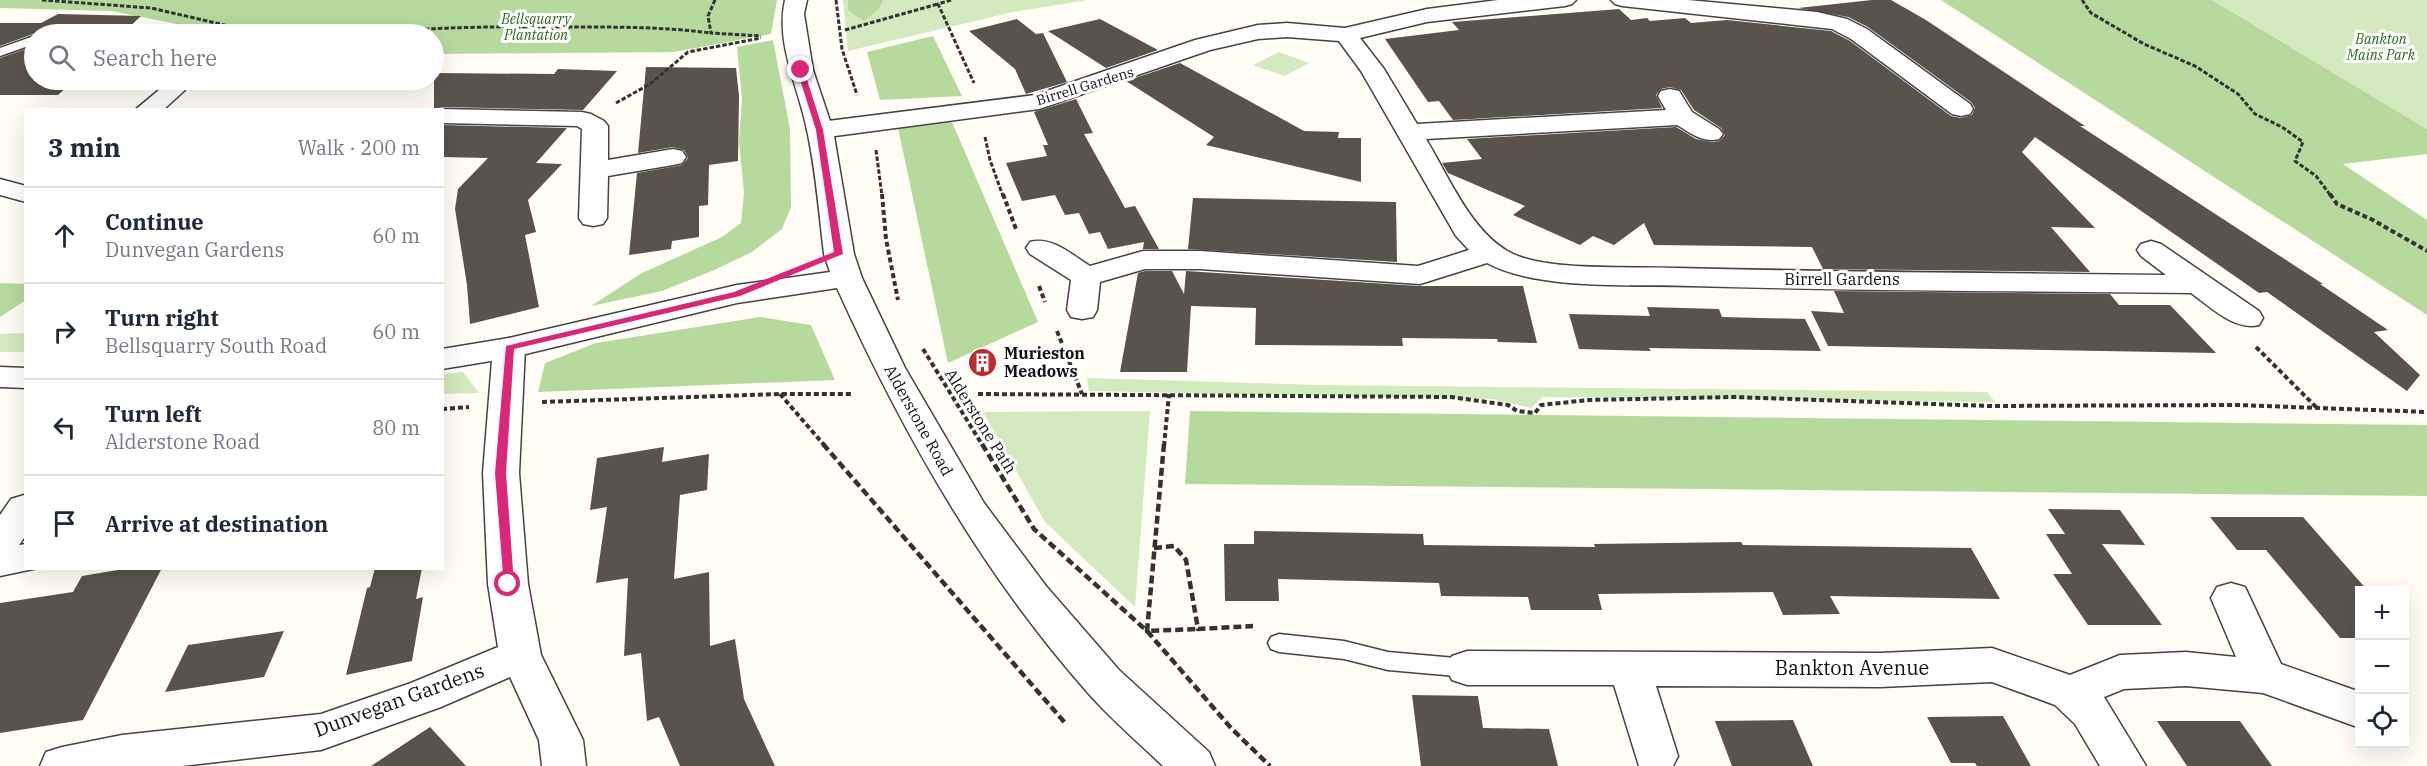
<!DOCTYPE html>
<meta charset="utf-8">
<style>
:root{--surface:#fff;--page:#f6f6f7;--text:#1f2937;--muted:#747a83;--line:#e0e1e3}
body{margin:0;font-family:"IBM Plex Serif",serif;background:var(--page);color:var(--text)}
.controls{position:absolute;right:18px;bottom:18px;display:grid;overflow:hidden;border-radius:0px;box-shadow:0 6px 24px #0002}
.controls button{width:54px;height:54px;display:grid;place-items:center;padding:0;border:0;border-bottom:2px solid var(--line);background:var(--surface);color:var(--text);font:30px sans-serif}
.stop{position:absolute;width:18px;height:18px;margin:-14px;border:4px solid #db2777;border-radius:50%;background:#fff}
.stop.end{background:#db2777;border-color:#fff;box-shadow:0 2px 6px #0008}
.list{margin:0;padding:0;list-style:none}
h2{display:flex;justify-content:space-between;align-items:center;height:78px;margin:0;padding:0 24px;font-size:26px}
h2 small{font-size:20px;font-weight:400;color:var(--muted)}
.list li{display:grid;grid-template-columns:39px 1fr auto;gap:18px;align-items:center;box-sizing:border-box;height:96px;padding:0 24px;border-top:2px solid var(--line)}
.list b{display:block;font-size:22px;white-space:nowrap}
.list p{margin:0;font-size:20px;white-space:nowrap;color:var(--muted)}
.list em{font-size:20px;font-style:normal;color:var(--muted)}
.icon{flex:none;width:33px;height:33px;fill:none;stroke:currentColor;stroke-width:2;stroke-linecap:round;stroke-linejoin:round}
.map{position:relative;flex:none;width:2427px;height:766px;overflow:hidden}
.search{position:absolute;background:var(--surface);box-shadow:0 6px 24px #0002;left:24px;top:24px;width:420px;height:66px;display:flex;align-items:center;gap:15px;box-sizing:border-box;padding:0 21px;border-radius:33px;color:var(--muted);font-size:22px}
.panel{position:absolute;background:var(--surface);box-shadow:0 6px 24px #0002;left:24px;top:108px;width:420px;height:462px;border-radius:0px}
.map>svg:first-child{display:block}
.green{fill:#d3e9be}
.forest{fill:#b6da9e}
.building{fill:#59534d}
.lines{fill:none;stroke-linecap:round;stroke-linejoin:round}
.service-casing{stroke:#444;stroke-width:3}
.minor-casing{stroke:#444;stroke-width:3}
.tertiary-casing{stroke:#444;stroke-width:3}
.path-far2{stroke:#333;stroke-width:3;stroke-dasharray:4.5 2;stroke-linecap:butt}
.path-far1{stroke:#333;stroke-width:4;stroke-dasharray:5 3;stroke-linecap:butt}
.path{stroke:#333;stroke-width:4.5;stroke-dasharray:8 4;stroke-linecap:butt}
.service{fill:#fff;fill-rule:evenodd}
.minor{fill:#fff;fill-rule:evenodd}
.tertiary{fill:#fff;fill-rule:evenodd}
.route{fill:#db2777}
.labels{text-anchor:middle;stroke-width:6;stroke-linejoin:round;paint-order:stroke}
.far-park-label{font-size:14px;font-style:italic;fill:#2d6822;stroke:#fff}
.far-street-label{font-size:14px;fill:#111;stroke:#fff}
.street-label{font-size:16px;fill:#111;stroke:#fff}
.poi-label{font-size:16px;font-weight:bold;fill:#111;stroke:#fff;text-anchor:start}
.near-street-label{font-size:20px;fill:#111;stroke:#fff}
</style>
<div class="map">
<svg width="2427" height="766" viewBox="0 0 2427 766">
<rect width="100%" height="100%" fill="#fffdf5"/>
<!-- green -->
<g class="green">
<polygon points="843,0 1088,0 1013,12 848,51"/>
<polygon points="2212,0 2427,0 2427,129"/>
<polygon points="1279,52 1309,63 1284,76 1253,65"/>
<polygon points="25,333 25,352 0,352 0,334"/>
<polygon points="463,372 479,393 443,394 443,374"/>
<polygon points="1087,378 1319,385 1987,392 1995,402 1542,397 1531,408 1492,399 1089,391"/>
<polygon points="1150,411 1135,607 1045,522 983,412"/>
</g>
<!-- forest -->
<g class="forest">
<polygon points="0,0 777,0 771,34 674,52 434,54 434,34 226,34 112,11 0,8"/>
<polygon points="848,0 883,0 879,9 864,21 848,10"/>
<polygon points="1941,0 2212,0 2427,129 2427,154 2343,164 2427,220 2427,315"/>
<polygon points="933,36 962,96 880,100 867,52"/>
<polygon points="773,40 790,129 791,207 782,229 752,252 712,271 662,291 591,306 640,274 722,237 741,223 744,193 739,141 742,99 737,47"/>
<polygon points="952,122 1038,322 948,363 898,128"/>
<polygon points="0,283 25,284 26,300 0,317"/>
<polygon points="760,317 811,325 835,380 538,392 545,363 596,343"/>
<polygon points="1190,411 2427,425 2427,496 1185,484"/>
</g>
<!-- building -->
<g class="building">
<polygon points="1872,0 1891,0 1926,20 2085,126 2080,126 2323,284 2320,284 2388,330 2374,332 2420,375 2407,391 2267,292 2259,293 2035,137 2022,152 2095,228 2051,227 2090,272 1823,269 1812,247 1654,245 1644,223 1614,245 1593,236 1580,245 1513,215 1525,206 1448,173 1442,163 1482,159 1467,139 1676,127 1696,139 1713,142 1719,141 1725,135 1721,128 1694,110 1681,90 1670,87 1661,89 1656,95 1662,108 1453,120 1439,101 1428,102 1385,39 1459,30 1452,22 1619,9 1631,20 1647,18 1650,21 1685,18 1691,23 1727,20 1831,31 1850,41 1951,116 1961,118 1972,115 1975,108 1971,102 1868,27 1848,17 1798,8"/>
<polygon points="58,14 141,16 122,34 33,34 0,46 0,23 41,23"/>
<polygon points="1017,19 1036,34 1043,33 1067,82 1026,94 1015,69 969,31"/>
<polygon points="1100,19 1158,50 1106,68 1048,31"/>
<polygon points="34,46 34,80 75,80 58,95 0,95 0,58"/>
<polygon points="1180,63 1304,131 1339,132 1338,138 1361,138 1361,182 1206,145 1214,137 1126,81"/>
<polygon points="646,67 736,68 739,96 738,161 709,165 708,205 699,206 699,237 672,241 671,249 629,255 637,173 682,165 688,158 684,150 673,147 638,153"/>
<polygon points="558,69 617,71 583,110 442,107 434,110 434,73 554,74"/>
<polygon points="1076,99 1093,133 1084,134 1125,208 1135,206 1159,249 1143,249 1144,242 1108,249 1100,232 1089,234 1079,213 1065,215 1055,195 1022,201 1006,163 1047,156 1043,145 1048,145 1034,112"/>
<polygon points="442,125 567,128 536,163 562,164 528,200 536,232 525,235 539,307 470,324 467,285 455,209 458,189 488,158 442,157"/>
<polygon points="1193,198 1396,202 1397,262 1188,249"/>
<polygon points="1145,271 1172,271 1184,294 1186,271 1420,286 1523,286 1537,343 1498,342 1497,339 1402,338 1403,346 1255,345 1256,308 1191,306 1187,372 1120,372 1138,273"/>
<polygon points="1834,291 2110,294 2119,305 2170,305 2216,353 1828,346 1811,311 1844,313"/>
<polygon points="1647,307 1719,309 1722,317 1805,319 1821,351 1649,348 1651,351 1579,349 1569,314 1650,316"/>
<polygon points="664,447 662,462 709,454 707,490 680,495 674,579 709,572 710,646 735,639 744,699 775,766 680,766 659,717 647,721 641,653 624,656 628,578 596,583 607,507 590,510 597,458"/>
<polygon points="2048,509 2120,510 2145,545 2102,544 2162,625 2088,625 2053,574 2072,574 2046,534 2065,534"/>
<polygon points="2210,517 2303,517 2368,591 2360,591 2360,638 2340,638 2266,550 2237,550"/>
<polygon points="1254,531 1423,534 1424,545 1595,547 1594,544 1741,542 1743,545 1971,548 2000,599 1830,596 1840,614 1783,615 1773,592 1598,594 1602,610 1531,610 1528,597 1441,596 1439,583 1278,579 1279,601 1225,601 1224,544 1254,544"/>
<polygon points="130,568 162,568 83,720 0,733 0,603 73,592 82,576"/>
<polygon points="375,568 422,568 416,599 423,597 412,661 346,675 367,588 370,587"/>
<polygon points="284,631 264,677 165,692 188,645"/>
<polygon points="1412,695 1478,696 1483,728 1549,729 1558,766 1421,766"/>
<polygon points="2003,716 2031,766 1977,766 1975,763 1951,763 1927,717"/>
<polygon points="1793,720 1813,766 1732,766 1715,721"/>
<polygon points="2157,721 2240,721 2272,766 2187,766"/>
<polygon points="430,727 466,766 371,766"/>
</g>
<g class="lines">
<defs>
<g id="service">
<polygon points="34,36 34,44 0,56 0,48"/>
<polygon points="1279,634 1344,641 1388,652 1467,659 1475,662 1478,668 1475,674 1467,677 1388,670 1344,659 1279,652 1271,649 1268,643 1271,637"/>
</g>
<g id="minor">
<path d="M1498 0H1576L1572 4 1565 6 1427 22 1360 38 1384 69 1417 124 1666 110 1658 96 1661 91 1670 89 1679 91 1692 112 1719 129 1723 134 1719 139C1702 143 1691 133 1677 125L1426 139C1449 177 1471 232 1511 253 1549 272 1633 266 1677 268 1840 272 2003 273 2166 275L2141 256 2137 250 2141 244 2151 241 2161 244 2259 311 2263 318 2259 325C2234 331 2211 307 2191 293 2025 291 1859 291 1692 286 1632 284 1539 291 1487 263L1420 284 1200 269H1145L1100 282 1097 310 1093 317 1082 319 1071 317 1067 310 1071 280 1030 254 1026 248 1030 242C1052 236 1072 255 1090 266L1143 251H1200L1418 266 1469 250 1456 236 1361 71 1339 41 1287 37 1258 39 1210 50 1039 109 820 138 811 135 807 130 811 125 820 122 1035 95 1195 40 1258 25 1287 23 1345 28 1427 9Z"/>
<polygon points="1611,0 1688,0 1817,12 1847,19 1867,29 1970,104 1973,109 1970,114 1961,116 1952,114 1851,39 1832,29 1622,6 1615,4"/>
<polygon points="173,83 181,85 185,90 163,110 135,110 165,85"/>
<polygon points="442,109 582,112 591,114 604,121 608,126 608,160 673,149 682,151 686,157 682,163 673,165 608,176 607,218 603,224 593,226 583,224 579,218 582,129 577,126 442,123 442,110 438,110"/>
<polygon points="0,179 26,186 26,202 0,195"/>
<polygon points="509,338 520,341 525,348 519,473 528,584 541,655 583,740 586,766 542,766 539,740 510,677 441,707 321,750 182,766 40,766 46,752 62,747 122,735 321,714 411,683 498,647 488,584 483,473 493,348 498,341"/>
<polygon points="24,495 26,535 19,545 26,544 26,568 38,568 0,576 0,515 11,499"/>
<polygon points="2231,583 2245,587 2281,664 2360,692 2360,728 2263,693 2186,686 2124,689 2104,697 2146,766 2100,766 2075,724 2055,705 1992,682 1880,687 1656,686 1678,756 1673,766 1639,766 1614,685 1467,685 1452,680 1446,668 1452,656 1467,651 1880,653 1992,648 2070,675 2120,655 2186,652 2236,657 2211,598 2217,587"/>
</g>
<g id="tertiary">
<path d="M785 0H807L804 14 813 70 833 130 854 254 862 278 905 368 984 503 1046 586 1119 670 1209 752 1215 766H1163C1138 742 1111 719 1088 693 982 573 903 434 837 288L737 303 509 358 442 369V349L509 338 737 285 830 272 824 254C819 213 816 171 807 130 799 88 775 44 785 0Z"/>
<polygon points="0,367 26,368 26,388 0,387"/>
</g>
</defs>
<!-- service casing -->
<use href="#service" class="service-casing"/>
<!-- minor casing -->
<use href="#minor" class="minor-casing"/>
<!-- tertiary casing -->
<use href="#tertiary" class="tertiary-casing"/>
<!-- path-far2 -->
<g class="path-far2">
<polyline points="42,0 151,8 242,29 285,34"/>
<polyline points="715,0 708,16 711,33 761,36"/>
<polyline points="836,0 842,49 857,95"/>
<polyline points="951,0 938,4 974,83"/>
<polyline points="2082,0 2091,13 2144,44 2195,66 2238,94 2255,114 2282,127 2303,142 2295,161 2316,176 2331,196"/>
<polyline points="845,30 938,4"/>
<path d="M360 34C431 27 503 26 574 27 620 27 666 27 711 33"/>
<polyline points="616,103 650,84 688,52 761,38"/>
<polyline points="985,137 990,160 1003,196"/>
<polyline points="876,150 882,196"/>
</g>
<!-- path-far1 -->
<g class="path-far1">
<polyline points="882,194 886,239 898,300"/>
<polyline points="1003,194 1016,229"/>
<polyline points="2330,194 2337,204 2373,220 2427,251"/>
<polyline points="1039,286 1045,302"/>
<polyline points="1057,331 1082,394"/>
<polyline points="2256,347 2316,407"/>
<polyline points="923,349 983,446"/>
<polyline points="780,394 825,446"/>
<polyline points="978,394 1451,397 1508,405 1517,411 1535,413 1541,405 1589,400 1734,397 1990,406 2238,405 2427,412"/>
<polyline points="542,402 780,394 853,394"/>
<polyline points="442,409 469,407"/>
<polyline points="1164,446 1169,394"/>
</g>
<!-- path -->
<g class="path">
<polyline points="823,444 1066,724"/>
<polyline points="982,444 1034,529 1147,631 1231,728 1270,766"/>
<polyline points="1164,444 1147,631 1198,629"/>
<polyline points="1154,548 1174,546 1186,560 1198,629 1253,626"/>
</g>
<!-- service -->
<use href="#service" class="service"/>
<!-- minor -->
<use href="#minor" class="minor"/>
<!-- tertiary -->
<use href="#tertiary" class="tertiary"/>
</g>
<!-- route -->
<polygon class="route" points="801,68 804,70 823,130 843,254 740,296 514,349 506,473 514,584 508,588 504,587 495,473 506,346 734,292 834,252 816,130 797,70"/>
<!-- icons -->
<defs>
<symbol id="building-disc" viewBox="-11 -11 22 22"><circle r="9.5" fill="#bf2b2c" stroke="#fff"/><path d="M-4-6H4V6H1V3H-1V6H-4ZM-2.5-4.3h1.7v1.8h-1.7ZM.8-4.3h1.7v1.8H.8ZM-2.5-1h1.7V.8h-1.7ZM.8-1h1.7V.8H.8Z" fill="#fff"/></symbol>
</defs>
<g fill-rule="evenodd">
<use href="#building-disc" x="966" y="346" width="33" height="33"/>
</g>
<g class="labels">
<!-- far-park labels -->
<g class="far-park-label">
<text x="536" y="24">Bellsquarry<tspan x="536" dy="16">Plantation</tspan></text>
<text x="2381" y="44">Bankton<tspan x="2381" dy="16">Mains Park</tspan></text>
</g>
<!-- far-street labels -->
<g class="far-street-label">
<text transform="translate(1085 86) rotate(-17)" y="5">Birrell Gardens</text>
</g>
<!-- street labels -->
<g class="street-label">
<text x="1842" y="285">Birrell Gardens</text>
<text transform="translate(919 420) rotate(61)" y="6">Alderstone Road</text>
<text transform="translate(981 421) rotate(58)" y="6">Alderstone Path</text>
</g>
<!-- poi labels -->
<g class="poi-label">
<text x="1004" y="359">Murieston<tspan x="1004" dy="18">Meadows</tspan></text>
</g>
<!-- near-street labels -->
<g class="near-street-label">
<text x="1852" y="675">Bankton Avenue</text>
<text transform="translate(399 700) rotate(-20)" y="7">Dunvegan Gardens</text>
</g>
</g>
</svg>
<div class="controls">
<button>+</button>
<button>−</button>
<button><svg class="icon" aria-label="locate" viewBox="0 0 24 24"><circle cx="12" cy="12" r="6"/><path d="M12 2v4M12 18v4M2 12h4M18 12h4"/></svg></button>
</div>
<div class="stop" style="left:508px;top:584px"></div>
<div class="stop end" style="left:801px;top:70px"></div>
<div class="search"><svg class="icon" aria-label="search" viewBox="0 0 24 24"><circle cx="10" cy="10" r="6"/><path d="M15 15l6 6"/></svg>Search here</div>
<section class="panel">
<h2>3 min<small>Walk · 200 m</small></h2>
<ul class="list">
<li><svg class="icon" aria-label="ahead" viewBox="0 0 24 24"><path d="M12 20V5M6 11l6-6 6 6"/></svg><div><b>Continue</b><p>Dunvegan Gardens</p></div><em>60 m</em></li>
<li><svg class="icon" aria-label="right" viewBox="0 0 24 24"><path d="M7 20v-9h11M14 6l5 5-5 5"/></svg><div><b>Turn right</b><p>Bellsquarry South Road</p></div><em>60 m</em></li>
<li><svg class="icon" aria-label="left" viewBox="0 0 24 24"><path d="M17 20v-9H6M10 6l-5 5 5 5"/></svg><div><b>Turn left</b><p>Alderstone Road</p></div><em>80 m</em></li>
<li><svg class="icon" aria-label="arrive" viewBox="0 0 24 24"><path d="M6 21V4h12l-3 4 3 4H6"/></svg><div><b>Arrive at destination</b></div></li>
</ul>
</section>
</div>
